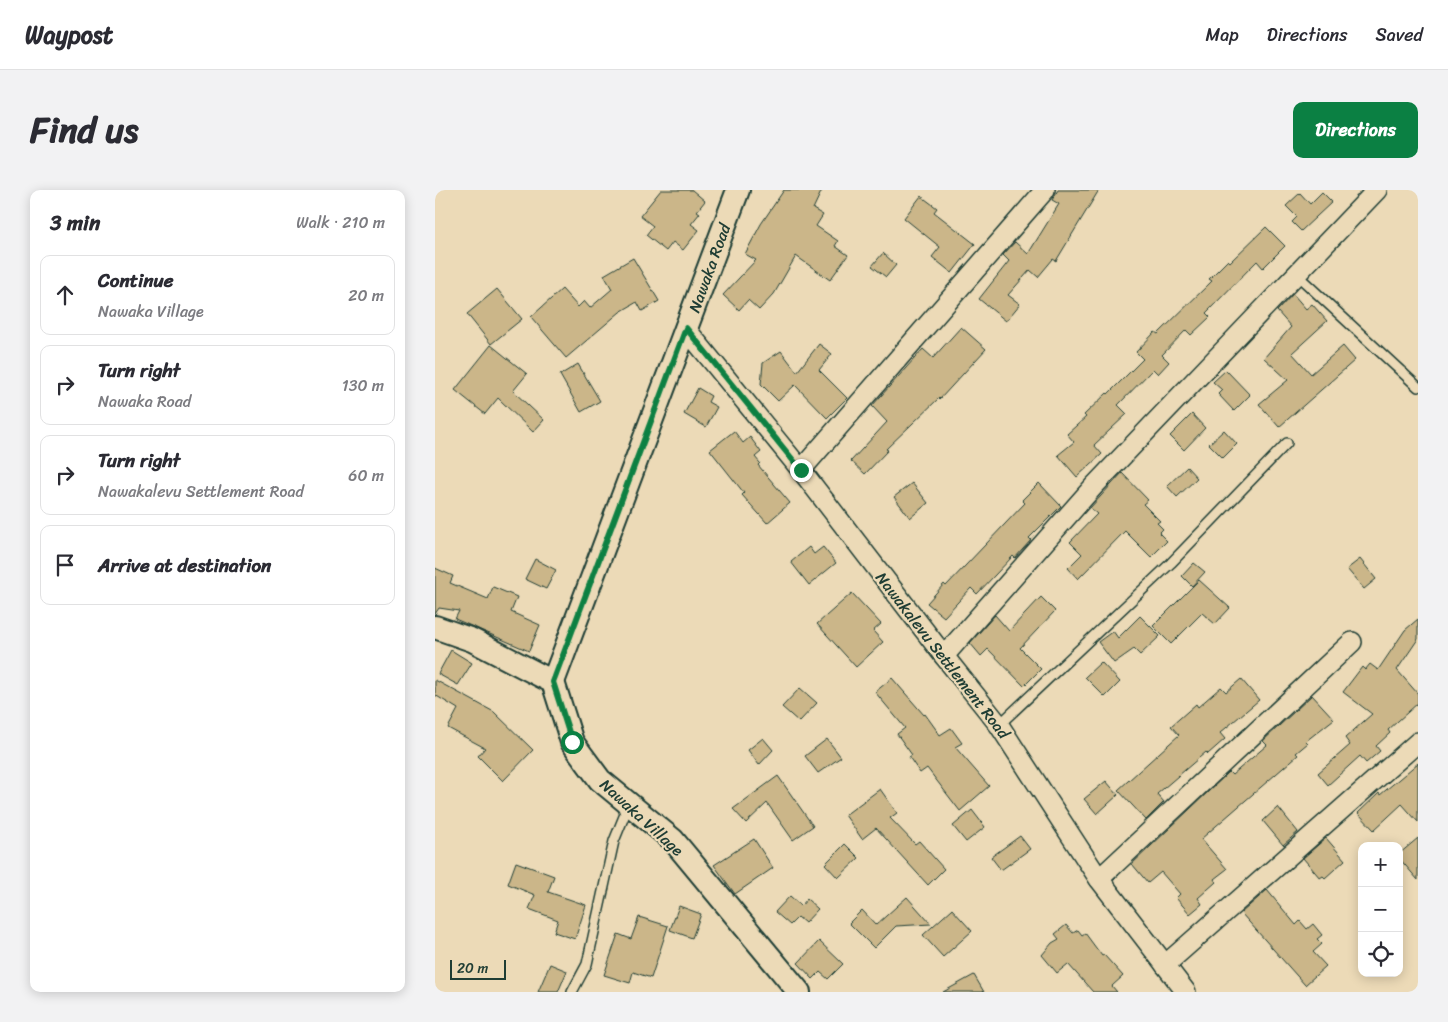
<!DOCTYPE html>
<meta charset="utf-8">
<style>
:root{--surface:#fff;--page:#f2f2f3;--text:#2b2b33;--muted:#7c7c81;--line:#e1e1e2;--accent:#0b8043}
body{margin:0;font-family:Sriracha,sans-serif;background:var(--page);color:var(--text)}
.controls{position:absolute;right:15px;bottom:15px;display:grid;overflow:hidden;border-radius:10px;box-shadow:0 2px 12px #0003}
.controls button{width:45px;height:45px;display:grid;place-items:center;padding:0;border:0;border-bottom:1px solid var(--line);background:var(--surface);color:var(--text);font:25px sans-serif}
.scale{position:absolute;left:15px;bottom:12px;width:56px;box-sizing:border-box;padding-left:5px;border:2px solid #1f3d34;border-top:0;font-size:14px;line-height:18px;white-space:nowrap;color:#1f3d34;-webkit-text-stroke:4px #ecdab7;paint-order:stroke}
.stop{position:absolute;width:15px;height:15px;margin:-11px;border:4px solid #0b8043;border-radius:50%;background:#fff}
.stop.end{background:#0b8043;border-color:#fff;box-shadow:0 1px 5px #0008}
.list{margin:0;padding:0;list-style:none}
h2{display:flex;justify-content:space-between;align-items:center;height:65px;margin:0;padding:0 20px;font-size:21px}
h2 small{font-size:16px;font-weight:400;color:var(--muted)}
.list li{display:grid;grid-template-columns:32px 1fr auto;gap:15px;align-items:center;box-sizing:border-box;height:80px;margin:0 10px 10px;padding:0 10px;border:1px solid var(--line);border-radius:10px}
.list b{display:block;font-size:19px;white-space:nowrap}
.list p{margin:0;font-size:16px;white-space:nowrap;color:var(--muted)}
.list em{font-size:16px;font-style:normal;color:var(--muted)}
.icon{flex:none;width:28px;height:28px;fill:none;stroke:currentColor;stroke-width:2;stroke-linecap:round;stroke-linejoin:round}
.map{position:relative;flex:none;width:983px;height:802px;overflow:hidden;border-radius:10px}
header{display:flex;align-items:center;gap:30px;box-sizing:border-box;height:70px;padding:0 25px;background:var(--surface);border-bottom:1px solid var(--line)}
header strong{font-size:24px}
nav{display:flex;gap:28px;margin-inline-start:auto;font-size:18px}
.intro{display:flex;align-items:center;justify-content:space-between;box-sizing:border-box;height:120px;padding:0 30px}
h1{margin:0;font-size:35px}
.button{padding:12px 22px;border-radius:10px;background:var(--accent);color:#fff;font-size:18px;font-weight:700}
main{display:flex;gap:30px;padding:0 30px}
aside{flex:1;background:var(--surface);border-radius:10px;box-shadow:0 2px 12px #0003}
.map>svg:first-child{display:block}
.building{fill:#cbb689;stroke:#1f3d34}
.lines{fill:none;stroke-linecap:round;stroke-linejoin:round}
.service-casing{stroke:#1f3d34;stroke-width:12}
.minor-casing{stroke:#1f3d34;stroke-width:22}
.tertiary-casing{stroke:#1f3d34;stroke-width:26}
.service{stroke:#ecdab7;stroke-width:9}
.minor{stroke:#ecdab7;stroke-width:19}
.tertiary{stroke:#ecdab7;stroke-width:22}
.route{stroke:#0b8043;stroke-width:6}
.labels{text-anchor:middle;stroke-width:4.5;stroke-linejoin:round;paint-order:stroke}
.street-label{font-size:16px;fill:#1f3d34;stroke:#ecdab7}
</style>
<header>
<strong>Waypost</strong>
<nav><a>Map</a><a>Directions</a><a>Saved</a></nav>
</header>
<div class="intro"><h1>Find us</h1><a class="button">Directions</a></div>
<main>
<aside>
<h2>3 min<small>Walk · 210 m</small></h2>
<ul class="list">
<li><svg class="icon" aria-label="ahead" viewBox="0 0 24 24"><path d="M12 20V5M6 11l6-6 6 6"/></svg><div><b>Continue</b><p>Nawaka Village</p></div><em>20 m</em></li>
<li><svg class="icon" aria-label="right" viewBox="0 0 24 24"><path d="M7 20v-9h11M14 6l5 5-5 5"/></svg><div><b>Turn right</b><p>Nawaka Road</p></div><em>130 m</em></li>
<li><svg class="icon" aria-label="right" viewBox="0 0 24 24"><path d="M7 20v-9h11M14 6l5 5-5 5"/></svg><div><b>Turn right</b><p>Nawakalevu Settlement Road</p></div><em>60 m</em></li>
<li><svg class="icon" aria-label="arrive" viewBox="0 0 24 24"><path d="M6 21V4h12l-3 4 3 4H6"/></svg><div><b>Arrive at destination</b></div></li>
</ul>
</aside>
<div class="map">
<svg width="983" height="802" viewBox="0 0 983 802">
<rect width="100%" height="100%" fill="#ecdab7"/>
<filter id="ink" filterUnits="userSpaceOnUse"><feTurbulence type="fractalNoise" baseFrequency=".02" numOctaves="2"/><feDisplacementMap in="SourceGraphic" scale="10" xChannelSelector="R" yChannelSelector="G"/><feConvolveMatrix kernelMatrix="1 2 1 2 8 2 1 2 1" color-interpolation-filters="sRGB"/></filter>
<g filter="url(#ink)">
<!-- building -->
<g class="building">
<polygon points="226,0 257,0 270,11 262,21 265,23 256,34 264,40 248,60 238,52 231,61 211,45 218,36 205,26"/>
<polygon points="349,0 387,0 378,19 388,25 381,36 403,51 400,56 413,65 395,90 361,66 339,104 324,120 313,110 304,120 288,105 321,70 310,64 326,34"/>
<polygon points="623,0 664,0 621,71 618,69 603,87 595,80 573,105 585,114 571,131 544,109 574,71 568,65 580,52 593,64 624,14 617,10"/>
<polygon points="887,2 897,12 866,41 857,32 862,27 851,16 865,3 875,14"/>
<polygon points="486,6 502,18 499,22 540,54 517,83 497,67 505,57 469,28"/>
<polygon points="831,37 850,56 828,78 822,71 771,123 775,127 756,145 751,140 727,165 734,172 723,184 718,179 683,215 692,224 659,255 667,264 642,287 623,265 639,252 632,244 651,227 649,225 672,203 673,204 708,169 701,162 720,142 723,144 777,91 774,89 793,70 795,72"/>
<polygon points="448,63 461,75 451,87 437,76"/>
<polygon points="198,68 224,111 207,121 202,112 185,122 131,168 96,127 127,99 143,117 149,111 155,118 177,99 169,85"/>
<polygon points="62,99 87,129 56,154 32,124"/>
<polygon points="858,104 871,119 877,114 892,131 857,163 876,184 908,156 920,170 844,237 824,214 853,190 829,168 856,137 842,121"/>
<polygon points="526,137 551,159 505,209 504,208 451,259 453,260 430,284 416,271 452,232 437,216 488,159 498,168"/>
<polygon points="384,154 397,164 384,180 412,208 392,228 360,195 343,211 326,194 328,173 346,161 362,182"/>
<polygon points="56,155 92,184 78,201 109,230 98,242 63,208 50,224 20,200"/>
<polygon points="143,174 165,211 146,222 125,185"/>
<polygon points="791,180 815,205 799,221 783,204 787,200 778,192"/>
<polygon points="263,198 276,206 273,212 282,217 271,237 249,224"/>
<polygon points="757,224 770,238 749,260 735,246"/>
<polygon points="789,240 802,254 788,268 774,254"/>
<polygon points="299,241 308,253 315,247 326,262 320,267 325,273 323,275 355,313 332,333 307,305 309,303 275,260"/>
<polygon points="752,277 762,288 742,307 732,296"/>
<polygon points="687,283 713,310 708,314 725,331 722,333 728,339 724,343 732,351 716,367 690,341 643,389 633,378 647,364 635,352 662,324 655,318"/>
<polygon points="477,293 493,313 475,328 459,307"/>
<polygon points="604,293 626,316 594,348 596,350 580,368 578,366 542,404 536,398 509,427 492,413 509,394 511,396 590,313 587,310"/>
<polygon points="374,357 379,364 388,357 401,373 374,395 356,372"/>
<polygon points="100,369 121,380 111,399 90,389"/>
<polygon points="925,369 941,389 929,399 912,379"/>
<polygon points="759,373 770,382 757,396 747,386"/>
<polygon points="0,378 18,386 15,393 53,409 58,397 82,407 76,422 105,435 94,461 20,429 24,421 4,418 0,424"/>
<polygon points="764,390 795,418 780,434 767,423 736,454 718,436"/>
<polygon points="417,403 446,434 438,441 448,452 421,477 382,434"/>
<polygon points="606,407 620,421 585,458 606,479 589,496 553,459 546,466 535,453 560,425 574,441"/>
<polygon points="705,426 725,446 705,465 699,459 679,473 663,452 678,441 683,448"/>
<polygon points="983,429 983,449 962,480 983,504 983,513 953,540 955,543 941,556 945,561 931,573 925,566 893,595 883,583 915,555 910,548 937,524 908,502 927,477 930,480 935,474 943,480 970,440"/>
<polygon points="16,460 37,473 23,495 3,484"/>
<polygon points="666,472 685,492 670,507 650,487"/>
<polygon points="457,488 489,525 490,524 505,545 516,538 527,553 520,557 554,596 525,621 492,578 485,583 474,567 477,565 462,544 470,538 440,502"/>
<polygon points="806,489 824,510 785,543 790,549 773,564 771,562 722,604 729,612 711,630 683,600 744,545 736,536 761,514 763,517 786,497 791,502"/>
<polygon points="0,490 59,522 98,560 68,591 43,566 50,558 13,538 23,519 0,505"/>
<polygon points="365,498 382,513 364,532 347,517"/>
<polygon points="877,505 899,529 871,551 873,553 861,563 863,565 766,649 792,679 779,689 781,692 763,708 767,714 755,724 741,708 745,704 726,682 713,693 697,674 794,582 797,585 832,555 828,551"/>
<polygon points="328,548 338,560 324,575 313,560"/>
<polygon points="392,549 406,567 383,583 370,566"/>
<polygon points="983,573 983,632 967,614 939,640 923,623 944,603 945,605"/>
<polygon points="343,586 378,636 358,650 332,613 311,633 298,619"/>
<polygon points="671,591 683,605 662,624 649,609"/>
<polygon points="445,599 462,623 455,628 480,654 484,651 509,679 493,695 441,638 427,649 410,625"/>
<polygon points="843,617 863,642 848,655 828,631"/>
<polygon points="537,620 550,637 531,652 518,636"/>
<polygon points="585,646 595,659 566,680 556,667"/>
<polygon points="891,648 910,670 890,688 888,686 885,688 868,668"/>
<polygon points="983,648 983,690 964,668 964,664"/>
<polygon points="319,649 338,678 300,704 279,675"/>
<polygon points="410,654 424,668 403,688 390,674"/>
<polygon points="81,672 119,686 113,702 151,715 140,749 119,742 123,730 94,719 100,705 73,694"/>
<polygon points="832,700 861,735 865,731 872,739 878,734 887,745 882,749 887,754 878,762 891,776 870,795 806,723"/>
<polygon points="355,706 366,716 372,709 383,719 370,733 363,727 355,735 340,722"/>
<polygon points="472,707 496,734 461,736 439,758 414,733 427,720 441,735"/>
<polygon points="244,716 266,724 257,748 235,740"/>
<polygon points="517,719 537,741 508,767 488,745"/>
<polygon points="204,727 233,736 216,788 198,782 195,793 169,785 183,744 196,749"/>
<polygon points="631,735 638,743 643,740 647,745 650,743 667,766 669,765 688,786 677,796 682,802 658,802 633,774 622,783 607,765 617,753 624,749 620,744"/>
<polygon points="384,751 408,774 393,789 385,782 378,789 363,773"/>
<polygon points="115,774 132,781 123,802 103,802"/>
<polygon points="539,785 549,802 508,802"/>
</g>
<g class="lines">
<defs>
<g id="service">
<polyline points="861,84 983,197"/>
<polyline points="564,535 736,373 852,253"/>
<polyline points="137,802 152,774 179,651 190,624 187,614"/>
</g>
<g id="minor">
<polyline points="251,139 366,280 509,466 564,535 664,689 751,802"/>
<polyline points="366,280 610,0"/>
<polyline points="509,466 659,296 942,0"/>
<polyline points="664,689 917,452"/>
<polyline points="730,775 983,552"/>
</g>
<g id="tertiary">
<polyline points="0,437 37,450 118,492 137,552 165,590 238,650 364,802"/>
<polyline points="118,492 303,0"/>
</g>
</defs>
<!-- service casing -->
<use href="#service" class="service-casing"/>
<!-- minor casing -->
<use href="#minor" class="minor-casing"/>
<!-- tertiary casing -->
<use href="#tertiary" class="tertiary-casing"/>
<!-- service -->
<use href="#service" class="service"/>
<!-- minor -->
<use href="#minor" class="minor"/>
<!-- tertiary -->
<use href="#tertiary" class="tertiary"/>
</g>
</g>
<g class="lines" filter="url(#ink)">
<!-- route -->
<polyline class="route" points="137,552 118,492 251,138 366,280"/>
</g>
<g class="labels">
<!-- street labels -->
<g class="street-label">
<text transform="translate(274 78) rotate(-70)" y="6">Nawaka Road</text>
<text transform="translate(508 465) rotate(52)" y="6">Nawakalevu Settlement Road</text>
<text transform="translate(207 627) rotate(42)" y="6">Nawaka Village</text>
</g>
</g>
</svg>
<div class="controls">
<button>+</button>
<button>−</button>
<button><svg class="icon" aria-label="locate" viewBox="0 0 24 24"><circle cx="12" cy="12" r="6"/><path d="M12 2v4M12 18v4M2 12h4M18 12h4"/></svg></button>
</div>
<div class="scale">20 m</div>
<div class="stop" style="left:137px;top:552px"></div>
<div class="stop end" style="left:366px;top:280px"></div>
</div>
</main>
